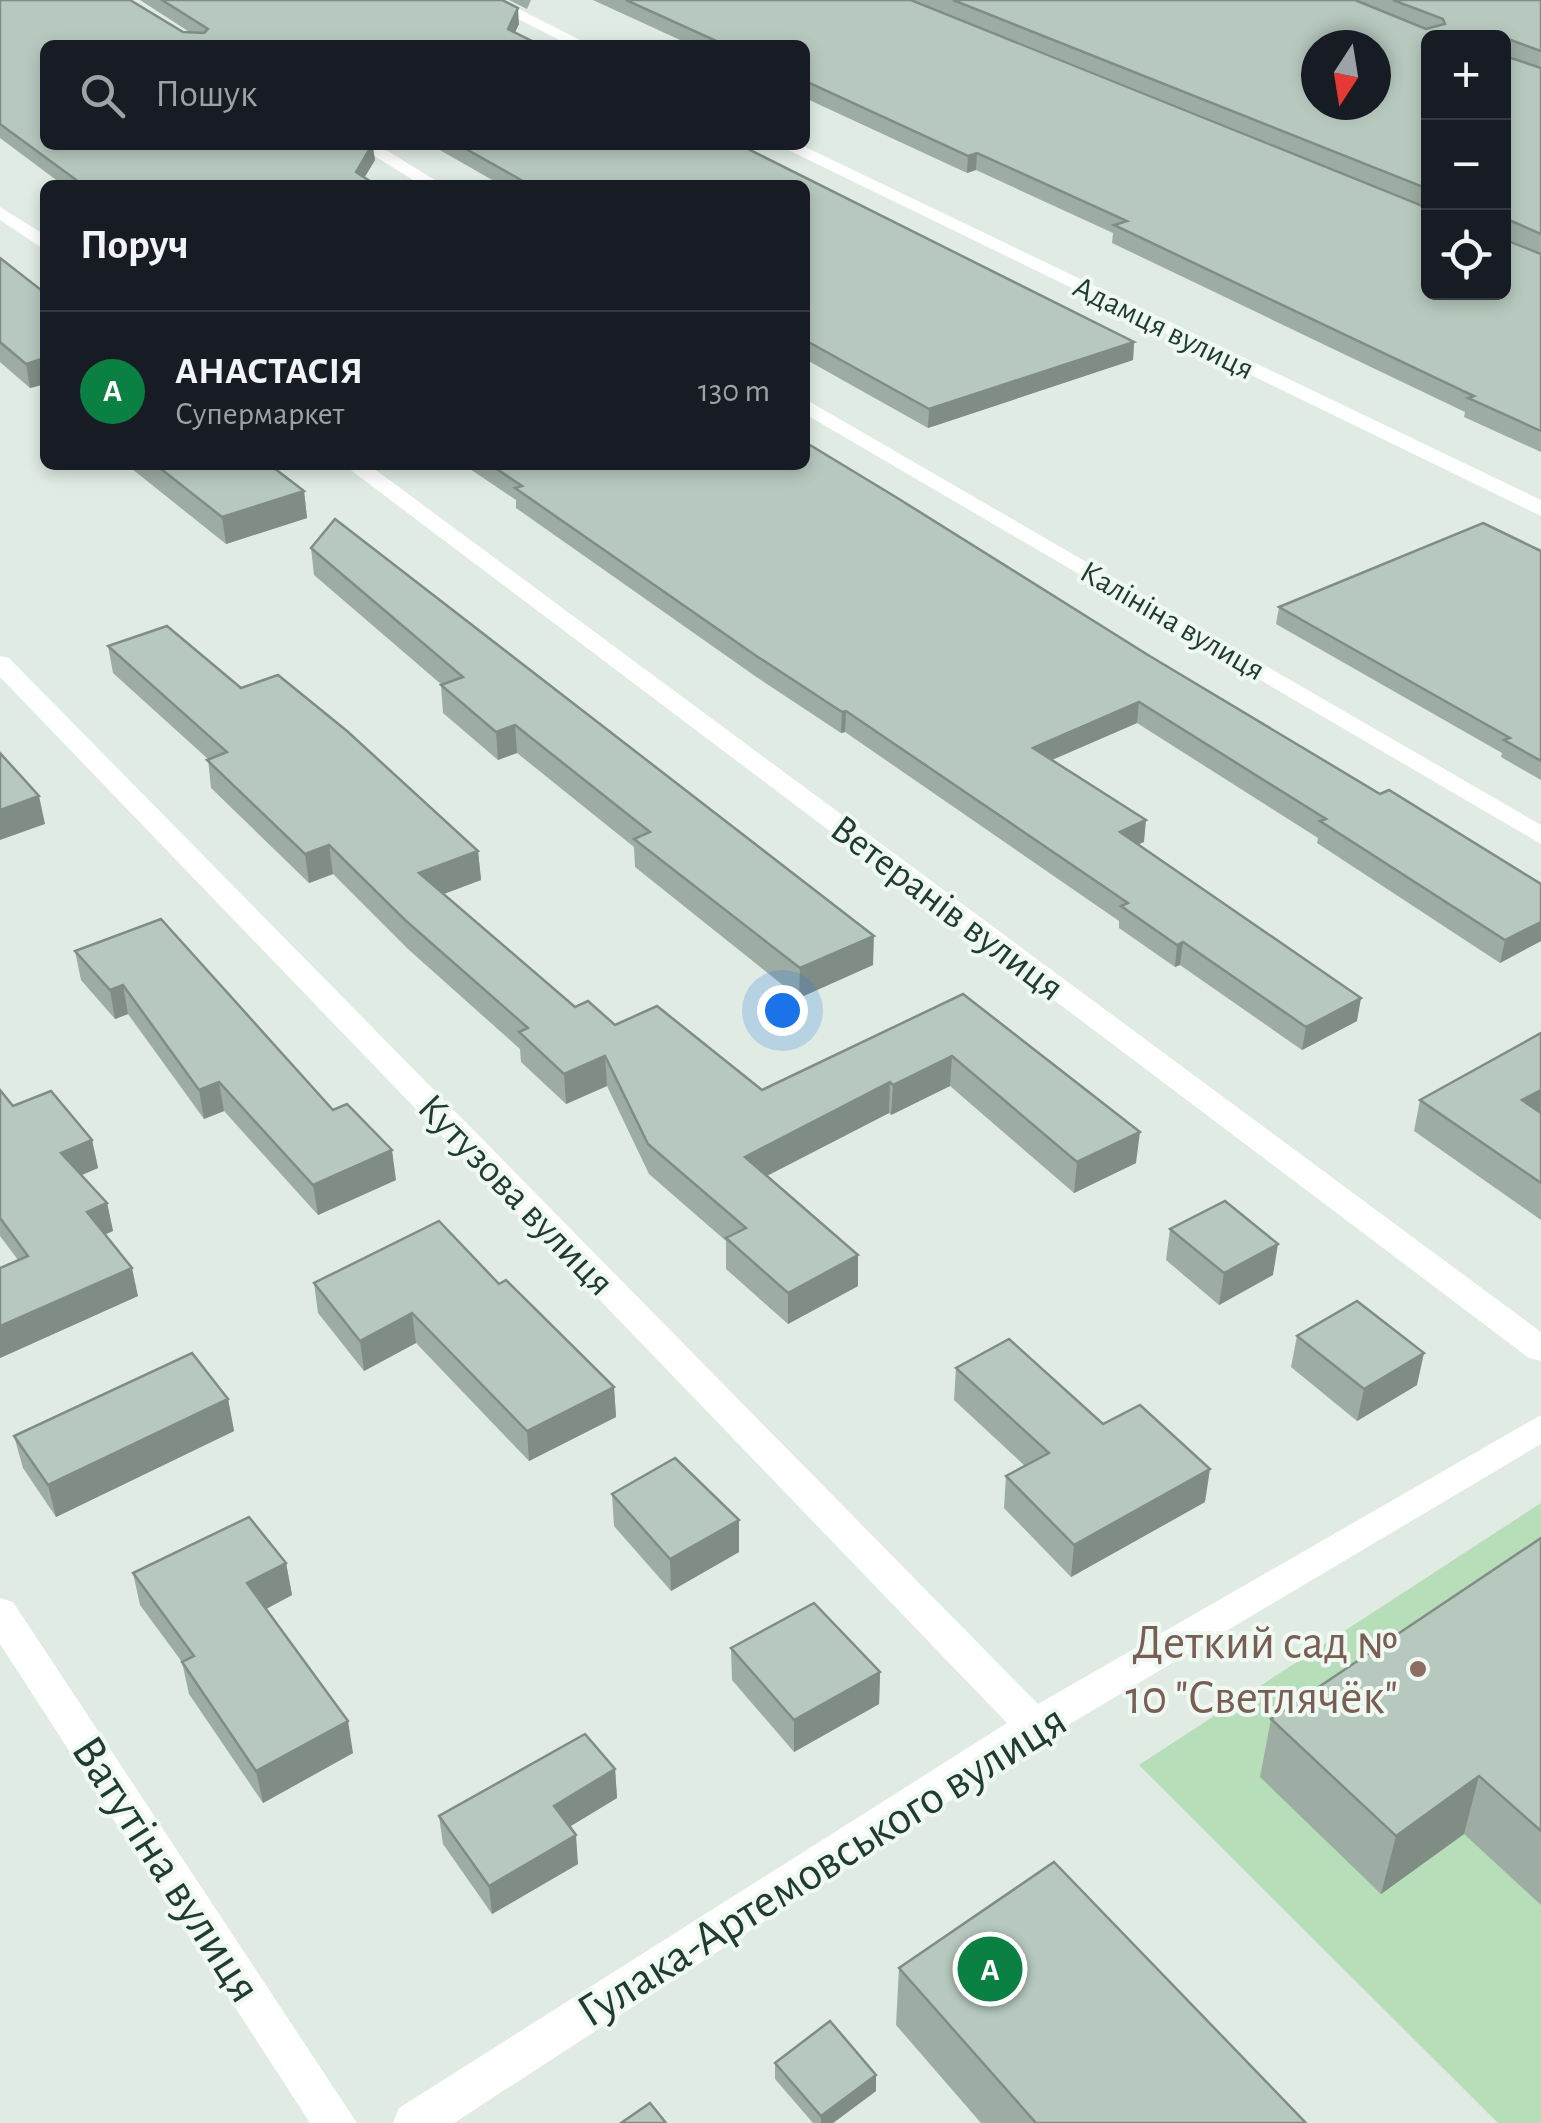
<!DOCTYPE html>
<html lang="uk">
<meta charset="utf-8">
<style>
:root{--surface:#171b24;--page:#242831;--text:#f1f3f6;--muted:#9ea1a6;--line:#363941;--accent:#0b8043}
body{margin:0;font-family:"Alegreya Sans",sans-serif;background:var(--page);color:var(--text)}
.controls{position:absolute;right:30px;top:30px;display:grid;overflow:hidden;border-radius:15px;box-shadow:0 5px 15px #0003}
.controls button{width:90px;height:90px;display:grid;place-items:center;padding:0;border:0;border-bottom:2px solid var(--line);background:var(--surface);color:var(--text);font:50px sans-serif}
.compass{position:absolute;left:1301px;top:30px;width:90px;height:90px;border-radius:50%;background:var(--surface);box-shadow:0 5px 15px #0003;rotate:192deg}
.you{position:absolute;left:782px;top:1010px;width:35px;height:35px;margin:-25px;border:8px solid #fff;border-radius:50%;background:#1a73e8;box-shadow:0 0 0 15px #1a73e833}
.badge{display:grid;place-items:center;width:65px;height:65px;border-radius:50%;background:var(--accent);color:#fff;font-size:32px;font-weight:700}
.pin{position:absolute;translate:-50% -50%;border:5px solid #fff;box-shadow:0 2px 10px #0006}
.list{margin:0;padding:0;list-style:none}
h2{display:flex;justify-content:space-between;align-items:center;height:130px;margin:0;padding:0 40px;font-size:42px}
h2 small{font-size:32px;font-weight:400;color:var(--muted)}
.list li{display:grid;grid-template-columns:65px 1fr auto;gap:30px;align-items:center;box-sizing:border-box;height:160px;padding:0 40px;border-top:2px solid var(--line)}
.list b{display:block;font-size:38px;white-space:nowrap}
.list p{margin:0;font-size:32px;white-space:nowrap;color:var(--muted)}
.list em{font-size:32px;font-style:normal;color:var(--muted)}
.icon{flex:none;width:55px;height:55px;fill:none;stroke:currentColor;stroke-width:2;stroke-linecap:round;stroke-linejoin:round}
.map{position:relative;flex:none;width:1541px;height:2123px;overflow:hidden}
.search{position:absolute;background:var(--surface);box-shadow:0 5px 15px #0003;left:40px;top:40px;width:770px;height:110px;display:flex;align-items:center;gap:25px;box-sizing:border-box;padding:0 35px;border-radius:15px;color:var(--muted);font-size:38px}
.panel{position:absolute;background:var(--surface);box-shadow:0 5px 15px #0003;left:40px;top:180px;width:770px;height:290px;border-radius:15px}
.map>svg:first-child{display:block}
.green{fill:#b6deb8}
.lines{fill:none;stroke-linecap:round;stroke-linejoin:round}
.minor{fill:#fff;fill-rule:evenodd}
.tertiary{fill:#fff;fill-rule:evenodd}
.wall{fill:#9dada3}
.shaded-wall{fill:#808d85}
.building{fill:#b7c9be;stroke:#808d85;stroke-width:2.5;fill-rule:evenodd}
.education-dot{fill:#8d6e63;stroke:#f0f8f2;stroke-width:4}
.labels{text-anchor:middle;stroke-width:8;stroke-linejoin:round;paint-order:stroke}
.far-street-label{font-size:32px;fill:#1f3c2e;stroke:#f0f8f2}
.street-label{font-size:40px;fill:#1f3c2e;stroke:#f0f8f2}
.near-education-label{font-size:48px;fill:#785e54;stroke:#f0f8f2;text-anchor:end}
.near-street-label{font-size:48px;fill:#1f3c2e;stroke:#f0f8f2}
</style>
<div class="map">
<svg width="1541" height="2123" viewBox="0 0 1541 2123">
<rect width="100%" height="100%" fill="#dfebe3"/>
<!-- green -->
<polygon class="green" points="1541,1503 1541,2123 1498,2123 1139,1765"/>
<g class="lines">
<!-- minor -->
<g class="minor">
<polygon points="357,145 378,145 443,185 421,185"/>
<polygon points="0,207 45,235 45,250 0,220"/>
<polygon points="805,399 1541,825 1541,844 805,414"/>
<polygon points="344,465 369,465 1541,1332 1541,1361 1529,1358"/>
<polygon points="0,656 9,658 1038,1704 1541,1415 1541,1444 1048,1737 454,2123 393,2123 399,2108 1007,1723 0,677"/>
<polygon points="0,1598 13,1602 357,2123 310,2123 0,1644"/>
</g>
<!-- tertiary -->
<g class="tertiary">
<polygon points="481,0 501,0 590,45 569,45"/>
<polygon points="778,145 801,145 1541,500 1541,516"/>
</g>
</g>
<!-- wall -->
<g class="wall">
<polygon points="0,0 183,32 191,33 140,0 502,0 519,24 515,32 45,145 373,145 375,160 364,178 376,185 63,185 0,138"/>
<polygon points="509,0 531,0 527,9"/>
<polygon points="593,0 911,0 1504,292 1428,38 1428,207 914,0 1541,0 1541,68 1505,54 1541,68 1541,253 1505,238 1506,240 1541,254 1541,452 1464,417 1465,412 1112,243 1113,233 976,170 967,173 805,98 805,45 691,45"/>
<polygon points="431,145 740,145 1134,342 1133,360 928,428 805,359 805,185 501,185"/>
<polygon points="0,258 45,293 45,384 30,388 0,362"/>
<polygon points="127,465 270,465 304,491 307,518 226,544"/>
<polygon points="464,465 805,465 1148,655 1380,794 1541,884 1541,941 1500,963 1317,843 1318,838 1137,723 1052,760 1144,842 1138,844 1357,1021 1302,1050 1180,965 1175,967 1119,928 1119,921 845,732 841,733 755,676 516,508 516,500"/>
<polygon points="311,548 873,965 799,998 635,867 634,847 517,753 498,760 443,713 441,685 442,685 314,575"/>
<polygon points="1541,551 1541,780 1501,757 1502,753 1276,624 1279,607"/>
<polygon points="108,646 241,688 478,851 481,880 444,894 575,1007 762,1090 963,994 1136,1163 1074,1193 950,1086 891,1115 889,1113 767,1176 858,1286 788,1324 726,1269 726,1241 649,1174 607,1086 566,1104 521,1062 520,1049 408,949 333,874 309,883 211,788 208,759 113,673"/>
<polygon points="75,951 396,1180 318,1215 224,1111 204,1119 128,1014 115,1019 81,980"/>
<polygon points="1541,1033 1541,1220 1414,1131 1420,1100"/>
<polygon points="0,1090 13,1106 92,1140 98,1168 81,1175 107,1203 113,1231 105,1234 138,1296 0,1358 0,1268 18,1260 0,1236"/>
<polygon points="1170,1229 1273,1275 1219,1305 1166,1260"/>
<polygon points="314,1283 499,1284 614,1387 616,1417 529,1461 416,1343 364,1371 318,1313"/>
<polygon points="1297,1336 1417,1385 1357,1421 1291,1367"/>
<polygon points="956,1368 1103,1424 1205,1502 1071,1577 1004,1508 1006,1476 1025,1466 954,1400"/>
<polygon points="228,1399 234,1431 56,1517 23,1468 14,1436"/>
<polygon points="612,1494 739,1552 671,1591 614,1526"/>
<polygon points="1541,1538 1541,1905 1464,1834 1381,1894 1260,1777 1271,1719"/>
<polygon points="286,1563 292,1595 266,1609 353,1753 263,1803 189,1694 182,1662 140,1605 133,1573"/>
<polygon points="731,1648 880,1672 879,1704 794,1752 732,1680"/>
<polygon points="615,1769 617,1798 569,1827 578,1864 492,1914 443,1844 439,1816"/>
<polygon points="899,1968 1306,2123 981,2123 896,2025"/>
<polygon points="775,2063 876,2091 833,2123 813,2123 775,2079"/>
</g>
<!-- shaded-wall -->
<g class="shaded-wall">
<polygon points="518,8 519,24 509,45 508,29"/>
<polygon points="372,145 375,160 360,185 356,172"/>
<polygon points="977,153 976,170 967,173 968,156"/>
<polygon points="1134,342 1133,360 928,428 929,409"/>
<polygon points="45,358 45,384 30,388 26,364"/>
<polygon points="304,491 307,518 226,544 222,517"/>
<polygon points="1139,702 1137,723 1031,769 1033,748"/>
<polygon points="846,711 845,732 841,733 842,712"/>
<polygon points="515,725 517,753 498,760 496,732"/>
<polygon points="39,796 45,824 0,840 0,810"/>
<polygon points="1146,820 1144,842 1118,854 1120,832"/>
<polygon points="329,845 333,874 309,883 305,854"/>
<polygon points="478,851 481,880 422,902 419,873"/>
<polygon points="1541,922 1541,941 1500,963 1505,940"/>
<polygon points="874,936 873,965 799,998 800,968"/>
<polygon points="1183,942 1180,965 1175,967 1177,945"/>
<polygon points="123,985 128,1014 115,1019 110,990"/>
<polygon points="1361,998 1357,1021 1302,1050 1306,1027"/>
<polygon points="605,1056 607,1086 566,1104 564,1074"/>
<polygon points="952,1056 950,1086 891,1115 893,1085"/>
<polygon points="219,1082 224,1111 204,1119 199,1090"/>
<polygon points="890,1082 889,1113 745,1187 745,1157"/>
<polygon points="1541,1090 1541,1116 1522,1100"/>
<polygon points="1140,1132 1136,1163 1074,1193 1077,1162"/>
<polygon points="92,1140 98,1168 68,1181 61,1153"/>
<polygon points="392,1150 396,1180 318,1215 313,1185"/>
<polygon points="107,1203 113,1231 93,1240 87,1212"/>
<polygon points="1278,1244 1273,1275 1219,1305 1224,1273"/>
<polygon points="858,1255 858,1286 788,1324 788,1293"/>
<polygon points="132,1268 138,1296 0,1358 0,1326"/>
<polygon points="412,1313 416,1343 364,1371 360,1341"/>
<polygon points="1424,1353 1417,1385 1357,1421 1364,1389"/>
<polygon points="614,1387 616,1417 529,1461 527,1431"/>
<polygon points="228,1399 234,1431 56,1517 48,1485"/>
<polygon points="1210,1469 1205,1502 1071,1577 1074,1545"/>
<polygon points="739,1520 739,1552 671,1591 670,1559"/>
<polygon points="286,1563 292,1595 253,1616 247,1583"/>
<polygon points="880,1672 879,1704 794,1752 794,1720"/>
<polygon points="348,1721 353,1753 263,1803 256,1771"/>
<polygon points="615,1769 617,1798 556,1835 554,1806"/>
<polygon points="1479,1776 1464,1834 1381,1894 1396,1836"/>
<polygon points="576,1835 578,1864 492,1914 489,1886"/>
<polygon points="876,2075 876,2091 833,2123 821,2123 821,2116"/>
</g>
<!-- building -->
<g class="building">
<polygon points="0,0 130,0 183,32 204,33 208,29 162,0 502,0 518,8 508,29 540,45 45,45 45,145 372,145 356,172 376,185 83,185 0,124"/>
<polygon points="626,0 911,0 1428,208 1428,292 1504,292 1504,224 1506,240 1541,254 1541,431 1468,398 1474,396 1114,225 1127,221 977,153 968,156 805,81 805,45 725,45"/>
<path d="M953 0H1355L1426 29 1445 24 1443 19 1393 0H1541V51L1508 39 1504 42V38H1428V189ZM1316 45H1376V105H1316Z"/>
<polygon points="1504,45 1505,56 1541,68 1541,234 1509,220 1504,223"/>
<polygon points="459,145 740,145 1134,342 929,409 805,340 805,185 530,185"/>
<polygon points="0,258 45,293 45,358 26,364 0,342"/>
<polygon points="805,442 899,499 1148,655 1380,794 1389,790 1541,884 1541,922 1505,940 1320,821 1326,819 1139,702 1033,748 1146,820 1120,832 1361,998 1306,1027 1183,942 1177,945 1121,906 1128,903 846,711 842,712 755,655 515,488 522,486 491,465 805,465"/>
<polygon points="156,465 270,465 304,491 222,517"/>
<polygon points="335,519 874,936 800,968 634,839 650,832 515,725 496,732 441,685 463,677 311,548"/>
<polygon points="1483,523 1541,551 1541,761 1504,740 1510,738 1279,607"/>
<polygon points="167,626 241,688 278,675 347,731 478,851 419,873 575,1007 588,1001 615,1025 657,1006 762,1090 963,994 1140,1132 1077,1162 952,1056 893,1085 890,1082 745,1157 858,1255 788,1293 726,1238 746,1228 648,1144 605,1056 564,1074 519,1032 528,1028 405,920 329,845 305,854 207,760 227,752 108,646"/>
<polygon points="0,753 39,796 0,810"/>
<polygon points="161,919 333,1110 347,1104 392,1150 313,1185 219,1082 199,1090 123,985 110,990 75,951"/>
<polygon points="1541,1033 1541,1090 1522,1100 1541,1113 1541,1183 1420,1100"/>
<polygon points="0,1090 13,1106 51,1091 92,1140 61,1153 107,1203 87,1212 132,1268 0,1326 0,1268 28,1256 0,1218"/>
<polygon points="1225,1201 1278,1244 1224,1273 1170,1229"/>
<polygon points="439,1221 499,1284 506,1280 614,1387 527,1431 412,1313 360,1341 314,1283"/>
<polygon points="1357,1301 1424,1353 1364,1389 1297,1336"/>
<polygon points="1009,1339 1103,1424 1140,1405 1210,1469 1074,1545 1006,1476 1049,1453 956,1368"/>
<polygon points="192,1353 228,1399 48,1485 14,1436"/>
<polygon points="675,1458 739,1520 670,1559 612,1494"/>
<polygon points="249,1517 286,1563 247,1583 348,1721 256,1771 182,1662 194,1656 133,1573"/>
<polygon points="1541,1538 1541,1831 1479,1776 1396,1836 1271,1719"/>
<polygon points="814,1603 880,1672 794,1720 731,1648"/>
<polygon points="585,1734 615,1769 554,1806 576,1835 489,1886 439,1816"/>
<polygon points="1054,1862 1306,2123 1036,2123 899,1968"/>
<polygon points="830,2021 876,2075 821,2116 775,2063"/>
<polygon points="650,2103 666,2123 621,2123"/>
</g>
<!-- markers -->
<circle class="education-dot" cx="1418" cy="1669" r="10"/>
<g class="labels">
<!-- far-street labels -->
<g class="far-street-label">
<text transform="translate(1164 327) rotate(26)" y="11">Адамця вулиця</text>
<text transform="translate(1173 620) rotate(30)" y="11">Калініна вулиця</text>
</g>
<!-- street labels -->
<g class="street-label">
<text transform="translate(948 907) rotate(37)" y="14">Ветеранів вулиця</text>
<text transform="translate(517 1194) rotate(46)" y="14">Кутузова вулиця</text>
</g>
<!-- near-education labels -->
<g class="near-education-label">
<text x="1398" y="1658">Деткий сад №<tspan x="1398" dy="55">10 "Светлячёк"</tspan></text>
</g>
<!-- near-street labels -->
<g class="near-street-label">
<text transform="translate(821 1864) rotate(-32)" y="17">Гулака-Артемовського вулиця</text>
<text transform="translate(168 1868) rotate(57)" y="17">Ватутіна вулиця</text>
</g>
</g>
</svg>
<div class="controls">
<button>+</button>
<button>−</button>
<button><svg class="icon" aria-label="locate" viewBox="0 0 24 24"><circle cx="12" cy="12" r="6"/><path d="M12 2v4M12 18v4M2 12h4M18 12h4"/></svg></button>
</div>
<svg class="compass" viewBox="-18 -18 36 36"><path d="M0-13l5 13h-10z" fill="#e53935"/><path d="M0 13l5-13h-10z" fill="#9ea1a6"/></svg>
<div class="you"></div>
<div class="pin badge" style="left:990px;top:1969px">A</div>
<div class="search"><svg class="icon" aria-label="search" viewBox="0 0 24 24"><circle cx="10" cy="10" r="6"/><path d="M15 15l6 6"/></svg>Пошук</div>
<section class="panel">
<h2>Поруч<small></small></h2>
<ul class="list">
<li><span class="badge">A</span><div><b>АНАСТАСІЯ</b><p>Супермаркет</p></div><em>130 m</em></li>
</ul>
</section>
</div>
